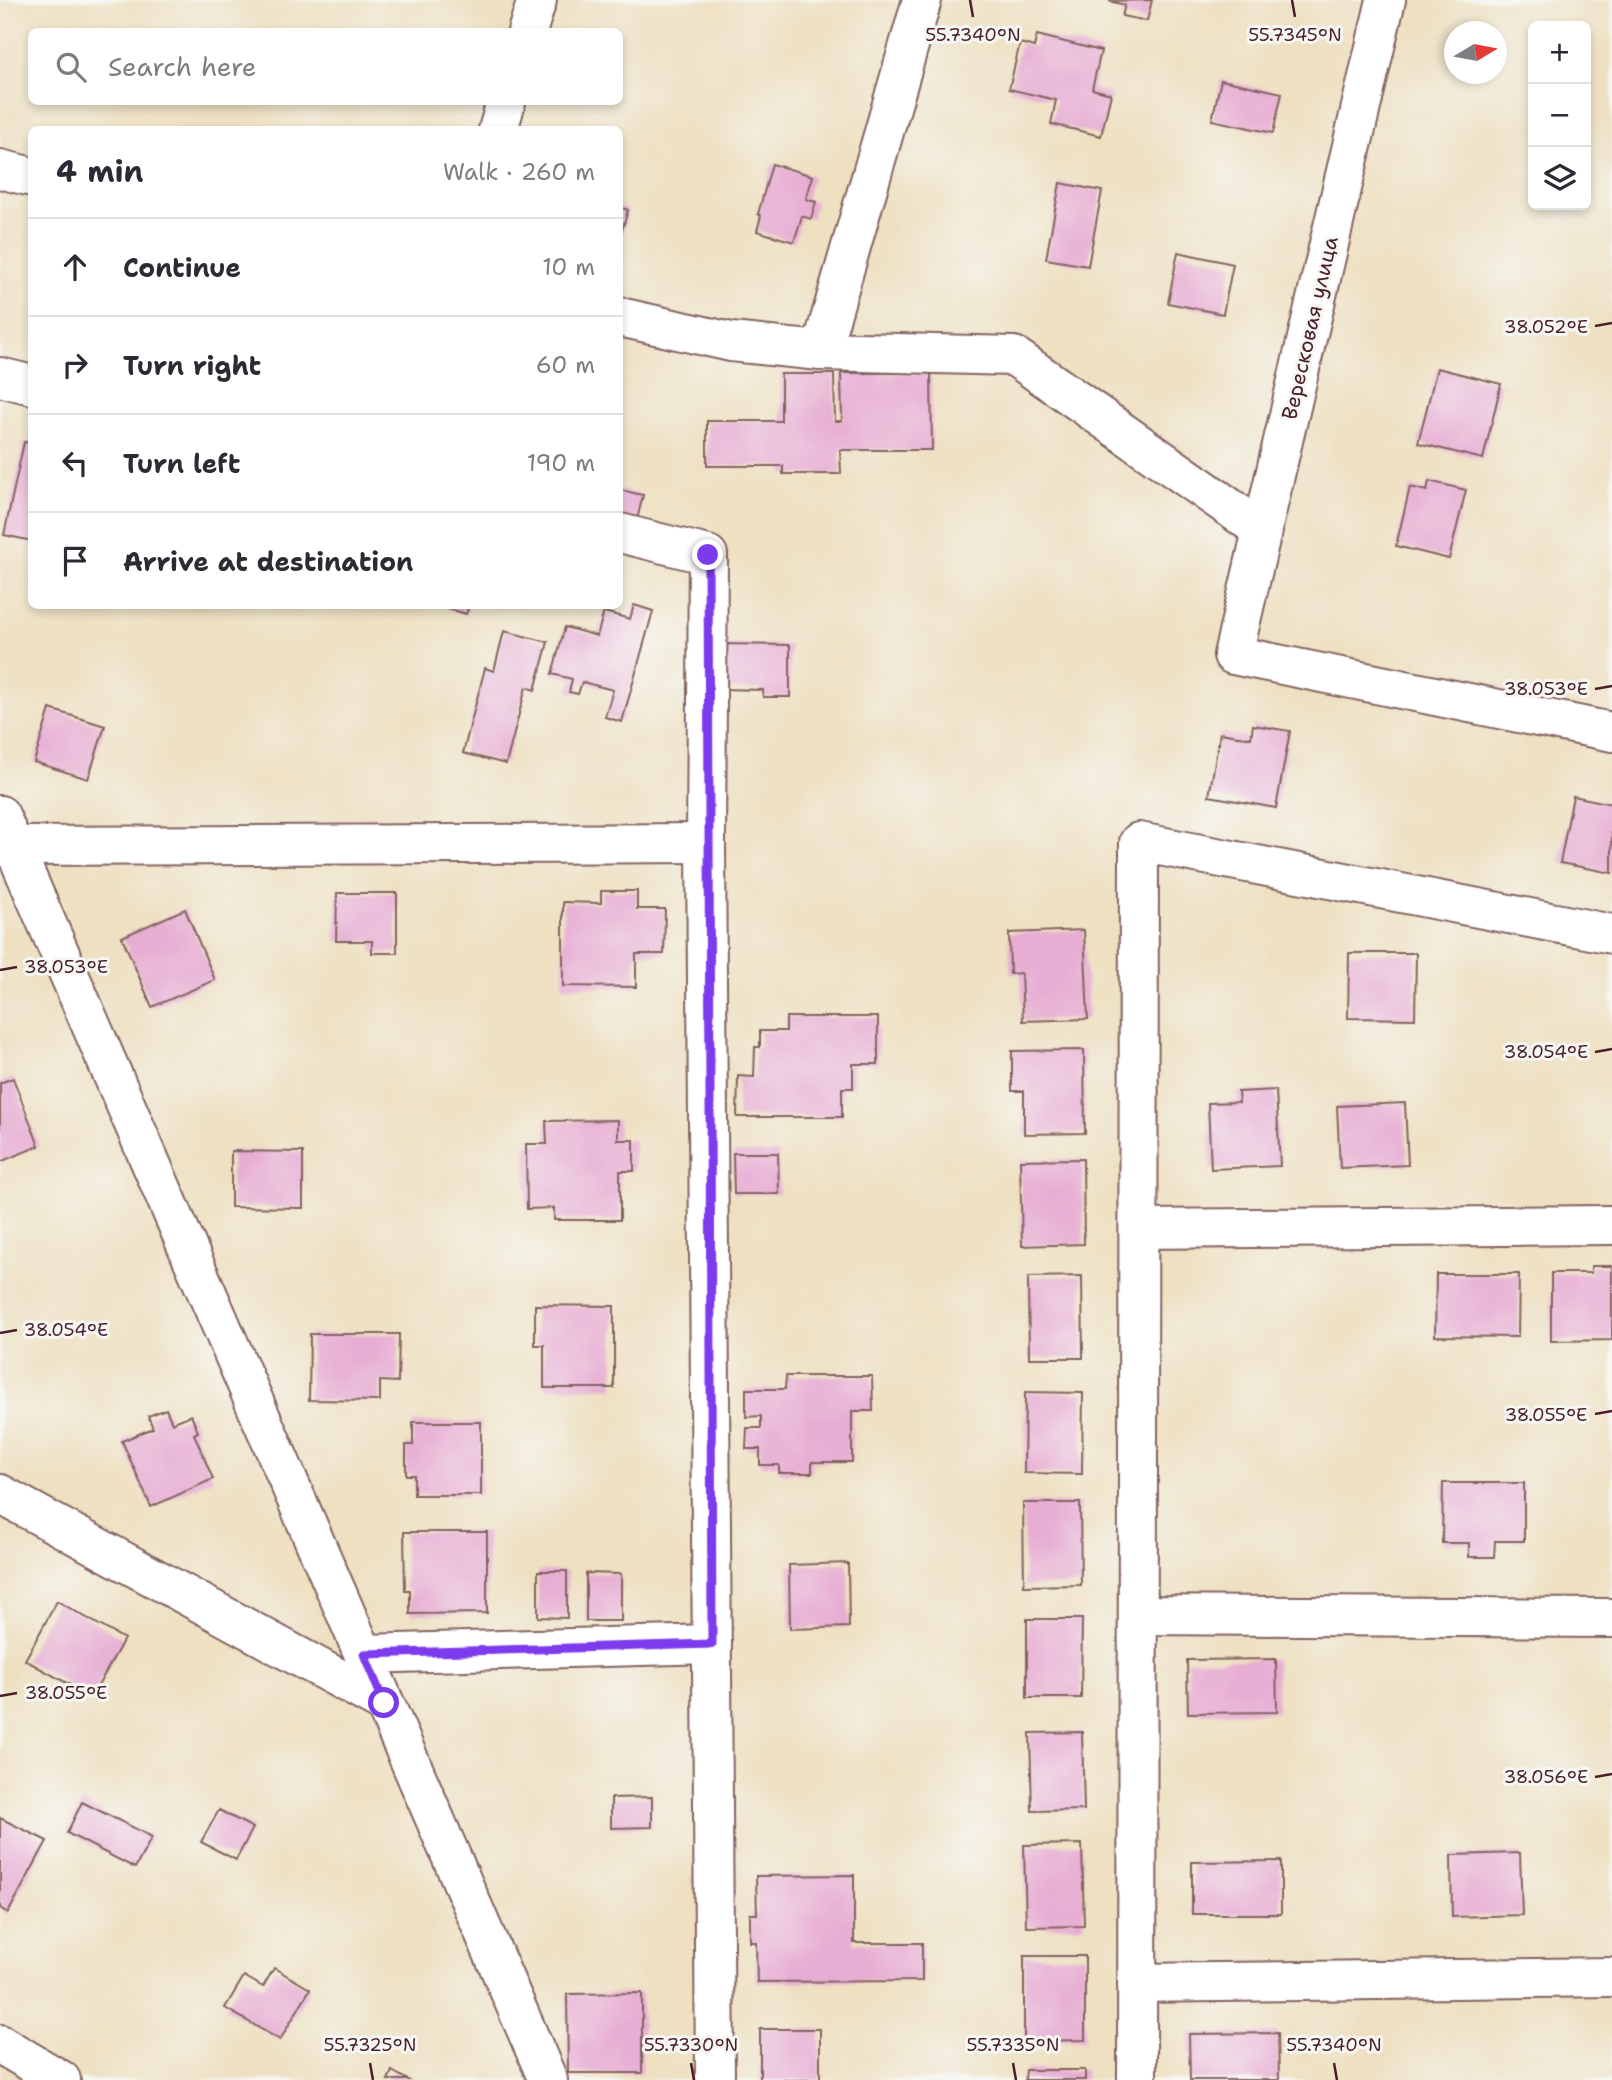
<!DOCTYPE html>
<meta charset="utf-8">
<style>
:root{--surface:#fff;--page:#f7f7f7;--text:#2b2b33;--muted:#7c7c81;--line:#e1e1e2}
body{margin:0;font-family:"Shantell Sans",sans-serif;background:var(--page);color:var(--text)}
.controls{position:absolute;right:21px;top:21px;display:grid;overflow:hidden;border-radius:10px;box-shadow:0 4px 10px #0003}
.controls button{width:63px;height:63px;display:grid;place-items:center;padding:0;border:0;border-bottom:2px solid var(--line);background:var(--surface);color:var(--text);font:35px sans-serif}
.compass{position:absolute;left:1444px;top:21px;width:63px;height:63px;border-radius:50%;background:var(--surface);box-shadow:0 4px 10px #0003;rotate:80deg}
.stop{position:absolute;width:21px;height:21px;margin:-16px;border:5px solid #7c3aed;border-radius:50%;background:#fff}
.stop.end{background:#7c3aed;border-color:#fff;box-shadow:0 2px 7px #0008}
.list{margin:0;padding:0;list-style:none}
h2{display:flex;justify-content:space-between;align-items:center;height:91px;margin:0;padding:0 28px;font-size:30px}
h2 small{font-size:23px;font-weight:400;color:var(--muted)}
.list li{display:grid;grid-template-columns:46px 1fr auto;gap:21px;align-items:center;box-sizing:border-box;height:98px;padding:0 28px;border-top:2px solid var(--line)}
.list b{display:block;font-size:26px;white-space:nowrap}
.list em{font-size:23px;font-style:normal;color:var(--muted)}
.icon{flex:none;width:38px;height:38px;fill:none;stroke:currentColor;stroke-width:2;stroke-linecap:round;stroke-linejoin:round}
.map{position:relative;flex:none;width:1612px;height:2080px;overflow:hidden}
.search{position:absolute;background:var(--surface);box-shadow:0 4px 10px #0003;left:28px;top:28px;width:595px;height:77px;display:flex;align-items:center;gap:18px;box-sizing:border-box;padding:0 24px;border-radius:10px;color:var(--muted);font-size:26px}
.panel{position:absolute;background:var(--surface);box-shadow:0 4px 10px #0003;left:28px;top:126px;width:595px;height:483px;border-radius:10px}
.map>svg:first-child{display:block}
.building{fill:#e7add3}
.lines{fill:none;stroke-linecap:round;stroke-linejoin:round}
.minor-casing{stroke:#836360;stroke-width:42}
.minor{stroke:#fff;stroke-width:38}
.route{stroke:#7c3aed;stroke-width:9}
.ticks{fill:none;stroke:#4a1f2b;stroke-width:2.5}
.labels{text-anchor:middle;stroke-width:6;stroke-linejoin:round;paint-order:stroke}
.street-label{font-size:21px;fill:#4a1f2b;stroke:#f6f6f2}
.ticks-label{font-size:18px;text-anchor:middle;fill:#4a1f2b;stroke:#f6f6f2;stroke-width:6;stroke-linejoin:round;paint-order:stroke}
</style>
<div class="map">
<svg width="1612" height="2080" viewBox="0 0 1612 2080">
<rect width="100%" height="100%" fill="#f6f6f2"/>
<filter id="ink" filterUnits="userSpaceOnUse"><feTurbulence type="fractalNoise" baseFrequency=".0143" numOctaves="2"/><feDisplacementMap in="SourceGraphic" scale="14" xChannelSelector="R" yChannelSelector="G"/><feConvolveMatrix kernelMatrix="1 2 1 2 8 2 1 2 1" color-interpolation-filters="sRGB"/></filter>
<filter id="wash" filterUnits="userSpaceOnUse"><feTurbulence type="fractalNoise" baseFrequency=".00686" numOctaves="4" result="noise"/><feDisplacementMap in="SourceGraphic" scale="28" xChannelSelector="R" yChannelSelector="G"/><feGaussianBlur stdDeviation="1.57" result="paint"/><feColorMatrix in="noise" values="0 0 0 0 0 0 0 0 0 0 0 0 0 0 0 0 0 1.4 0 .05"/><feComposite in="paint" operator="in"/></filter>
<g filter="url(#wash)">
<rect width="100%" height="100%" fill="#eee0c1"/>
<g id="blocks">
<!-- building -->
<g class="building">
<polygon points="1152,0 1147,21 1122,16 1125,5 1109,1"/>
<polygon points="1037,35 1101,51 1092,89 1111,94 1101,136 1051,124 1056,100 1009,89 1020,43 1034,47"/>
<polygon points="1221,80 1282,93 1273,133 1212,120"/>
<polygon points="772,164 813,176 806,199 816,202 811,219 802,216 794,242 757,231 761,216 758,214"/>
<polygon points="1060,183 1102,191 1088,266 1046,259"/>
<polygon points="620,207 628,210 620,237"/>
<polygon points="1178,252 1233,264 1223,314 1168,303"/>
<polygon points="1437,368 1501,384 1483,459 1418,443"/>
<polygon points="841,373 931,373 932,450 840,450 841,474 783,474 783,466 707,466 707,421 781,421 781,374 834,374 835,421 842,421"/>
<polygon points="24,442 32,443 32,541 4,535"/>
<polygon points="1429,481 1466,490 1449,559 1396,546 1410,487 1427,491"/>
<polygon points="620,490 643,495 635,528 620,524"/>
<polygon points="634,605 653,611 622,722 605,717 613,690 582,682 578,694 569,692 572,679 552,674 565,627 597,636 604,612 630,619"/>
<polygon points="447,606 469,606 466,614 446,608"/>
<polygon points="504,631 548,642 535,690 526,687 506,764 463,753 485,668 494,671"/>
<polygon points="721,644 790,645 790,697 763,697 763,690 720,689"/>
<polygon points="50,709 105,726 88,779 34,762"/>
<polygon points="1253,725 1290,731 1276,808 1209,796 1220,733 1251,738"/>
<polygon points="1573,796 1612,804 1612,873 1560,863"/>
<polygon points="601,891 637,891 637,909 665,909 664,954 636,954 636,987 563,986 563,902 601,903"/>
<polygon points="337,893 397,893 397,953 372,953 372,941 336,941"/>
<polygon points="185,909 215,980 152,1007 122,937"/>
<polygon points="1084,930 1088,1019 1023,1021 1021,973 1010,974 1009,933"/>
<polygon points="1349,953 1416,953 1415,1019 1348,1018"/>
<polygon points="786,1017 878,1017 878,1064 853,1064 853,1088 842,1088 842,1117 737,1117 738,1076 754,1077 755,1047 760,1047 760,1031 786,1031"/>
<polygon points="1084,1050 1085,1133 1024,1134 1024,1091 1012,1091 1012,1051"/>
<polygon points="13,1078 39,1146 0,1162 0,1083"/>
<polygon points="1276,1090 1280,1166 1211,1169 1208,1103 1239,1102 1238,1092"/>
<polygon points="1405,1103 1408,1165 1340,1168 1337,1106"/>
<polygon points="618,1120 618,1140 634,1140 634,1171 620,1171 620,1220 554,1220 554,1208 527,1209 526,1144 547,1144 546,1121"/>
<polygon points="231,1151 303,1152 303,1208 231,1207"/>
<polygon points="733,1153 778,1153 779,1194 734,1194"/>
<polygon points="1083,1159 1084,1244 1022,1246 1020,1160"/>
<polygon points="1591,1266 1612,1266 1612,1340 1551,1341 1551,1273 1591,1273"/>
<polygon points="1436,1274 1519,1274 1518,1337 1435,1336"/>
<polygon points="1082,1276 1083,1358 1029,1358 1028,1277"/>
<polygon points="535,1305 614,1306 614,1388 544,1388 544,1345 535,1345"/>
<polygon points="310,1334 399,1334 398,1382 380,1381 380,1401 309,1400"/>
<polygon points="786,1376 872,1376 873,1411 852,1411 852,1462 812,1462 812,1473 779,1473 779,1465 760,1465 760,1449 746,1449 747,1428 761,1428 761,1416 746,1417 746,1389 785,1389"/>
<polygon points="1025,1392 1083,1393 1082,1474 1024,1473"/>
<polygon points="166,1409 172,1423 191,1415 198,1432 194,1434 213,1479 151,1507 122,1441 153,1428 148,1416"/>
<polygon points="413,1422 481,1422 481,1495 414,1495 414,1475 406,1475 406,1445 413,1445"/>
<polygon points="1443,1483 1524,1483 1524,1541 1495,1541 1494,1557 1469,1557 1469,1543 1442,1543"/>
<polygon points="1023,1503 1080,1503 1081,1585 1024,1586"/>
<polygon points="404,1532 487,1532 487,1613 410,1614 410,1590 405,1590"/>
<polygon points="848,1563 849,1627 790,1629 789,1565"/>
<polygon points="538,1571 567,1571 567,1618 538,1617"/>
<polygon points="586,1573 621,1574 621,1621 586,1621"/>
<polygon points="57,1601 124,1639 92,1697 25,1660"/>
<polygon points="1027,1619 1082,1619 1081,1698 1027,1698"/>
<polygon points="1276,1659 1277,1712 1188,1713 1187,1660"/>
<polygon points="1082,1732 1084,1810 1032,1811 1030,1733"/>
<polygon points="652,1797 652,1827 611,1828 611,1798"/>
<polygon points="82,1802 152,1837 135,1868 67,1833"/>
<polygon points="219,1810 253,1828 236,1860 201,1842"/>
<polygon points="0,1818 47,1841 8,1913 0,1908"/>
<polygon points="1082,1844 1084,1926 1026,1927 1024,1845"/>
<polygon points="1520,1853 1522,1915 1452,1917 1451,1855"/>
<polygon points="1281,1861 1281,1914 1192,1914 1192,1862"/>
<polygon points="854,1875 854,1943 922,1943 922,1981 757,1982 756,1942 750,1942 750,1914 757,1914 756,1876"/>
<polygon points="1024,1956 1085,1956 1085,2040 1024,2041"/>
<polygon points="274,1968 310,1989 280,2040 225,2008 244,1976 263,1987"/>
<polygon points="642,1993 642,2073 568,2073 567,1994"/>
<rect x="760" y="2029" width="60" height="51"/>
<polygon points="1278,2033 1279,2080 1190,2080 1189,2034"/>
<polygon points="1026,2070 1085,2070 1085,2080 1025,2080"/>
<polygon points="392,2071 408,2080 388,2080"/>
</g>
</g>
</g>
<g filter="url(#ink)">
<use href="#blocks" fill-opacity="0" stroke="#836360" stroke-width="2"/>
<g class="lines">
<defs>
<g id="minor">
<polyline points="1386,0 1233,655 1612,732"/>
<polyline points="527,32 537,0"/>
<polyline points="498,130 506,102"/>
<polyline points="0,169 32,177"/>
<polyline points="620,317 731,342 821,351 1014,356 1263,531"/>
<polyline points="821,351 922,0"/>
<polyline points="0,377 32,385"/>
<polyline points="620,533 708,555 706,843 715,2080"/>
<polyline points="0,815 548,2080"/>
<polyline points="13,846 706,843"/>
<polyline points="1139,1229 1612,1225"/>
<polyline points="0,1494 384,1703"/>
<polyline points="1138,1615 1612,1618"/>
<polyline points="364,1654 712,1644"/>
<polyline points="1137,1983 1612,1977"/>
<polyline points="0,2044 61,2080"/>
<polyline points="1137,2080 1139,842 1612,934"/>
</g>
</defs>
<!-- minor casing -->
<use href="#minor" class="minor-casing"/>
<!-- minor -->
<use href="#minor" class="minor"/>
</g>
</g>
<g class="lines" filter="url(#ink)">
<!-- route -->
<polyline class="route" points="384,1703 364,1654 712,1644 708,555"/>
</g>
<!-- ticks -->
<path class="ticks" d="M970 0 973 17M1292 0 1295 17M1595 326 1612 323M1595 689 1612 686M0 970 17 967M1595 1052 1612 1049M0 1333 17 1330M1595 1414 1612 1411M0 1696 17 1693M1595 1777 1612 1774M370 2063 373 2080M691 2063 694 2080M1013 2063 1016 2080M1334 2063 1337 2080"/>
<g class="labels">
<!-- street labels -->
<g class="street-label">
<text transform="translate(1310 328) rotate(-77)" y="7">Вересковая улица</text>
</g>
</g>
<g class="ticks-label">
<text x="973" y="41">55.7340°N</text>
<text x="1295" y="41">55.7345°N</text>
<text x="1546" y="333">38.052°E</text>
<text x="1546" y="695">38.053°E</text>
<text x="66" y="973">38.053°E</text>
<text x="1546" y="1058">38.054°E</text>
<text x="66" y="1336">38.054°E</text>
<text x="1546" y="1421">38.055°E</text>
<text x="66" y="1699">38.055°E</text>
<text x="1546" y="1783">38.056°E</text>
<text x="370" y="2051">55.7325°N</text>
<text x="691" y="2051">55.7330°N</text>
<text x="1013" y="2051">55.7335°N</text>
<text x="1334" y="2051">55.7340°N</text>
</g>
</svg>
<div class="controls">
<button>+</button>
<button>−</button>
<button><svg class="icon" aria-label="layers" viewBox="0 0 24 24"><path d="M12 4l9 5-9 5-9-5zM3 14l9 5 9-5"/></svg></button>
</div>
<svg class="compass" viewBox="-18 -18 36 36"><path d="M0-13l5 13h-10z" fill="#e53935"/><path d="M0 13l5-13h-10z" fill="#7c7c81"/></svg>
<div class="stop" style="left:384px;top:1703px"></div>
<div class="stop end" style="left:708px;top:555px"></div>
<div class="search"><svg class="icon" aria-label="search" viewBox="0 0 24 24"><circle cx="10" cy="10" r="6"/><path d="M15 15l6 6"/></svg>Search here</div>
<section class="panel">
<h2>4 min<small>Walk · 260 m</small></h2>
<ul class="list">
<li><svg class="icon" aria-label="ahead" viewBox="0 0 24 24"><path d="M12 20V5M6 11l6-6 6 6"/></svg><div><b>Continue</b></div><em>10 m</em></li>
<li><svg class="icon" aria-label="right" viewBox="0 0 24 24"><path d="M7 20v-9h11M14 6l5 5-5 5"/></svg><div><b>Turn right</b></div><em>60 m</em></li>
<li><svg class="icon" aria-label="left" viewBox="0 0 24 24"><path d="M17 20v-9H6M10 6l-5 5 5 5"/></svg><div><b>Turn left</b></div><em>190 m</em></li>
<li><svg class="icon" aria-label="arrive" viewBox="0 0 24 24"><path d="M6 21V4h12l-3 4 3 4H6"/></svg><div><b>Arrive at destination</b></div></li>
</ul>
</section>
</div>
